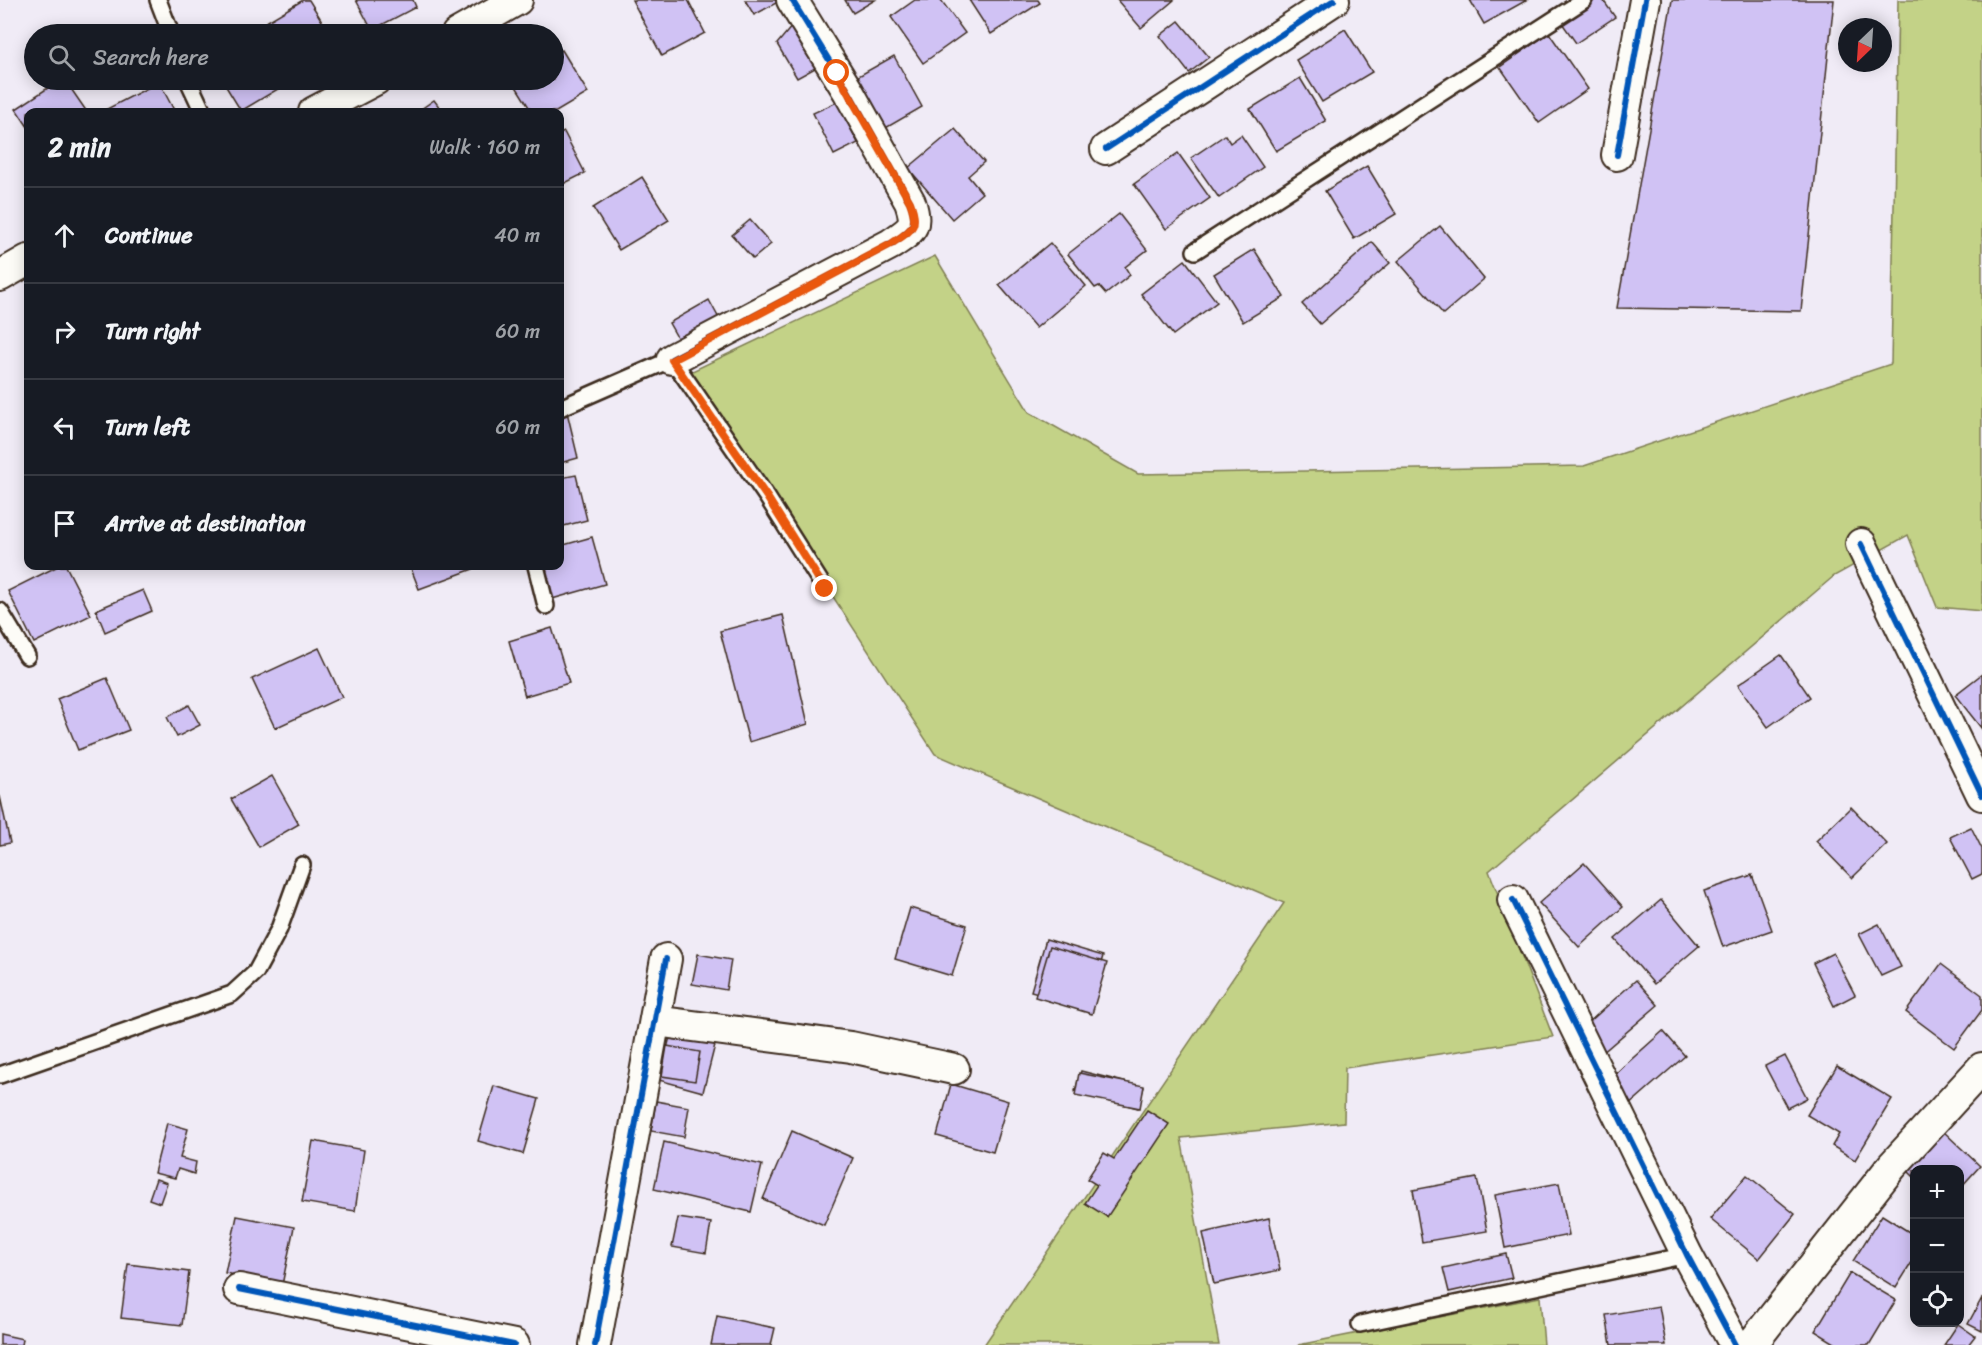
<!DOCTYPE html>
<meta charset="utf-8">
<style>
:root{--surface:#171b24;--page:#20242c;--text:#f1f3f6;--muted:#9ea1a6;--line:#363941}
body{margin:0;font-family:Sriracha,sans-serif;background:var(--page);color:var(--text)}
.controls{position:absolute;right:18px;bottom:18px;display:grid;overflow:hidden;border-radius:12px;box-shadow:0 3px 15px #0003}
.controls button{width:54px;height:54px;display:grid;place-items:center;padding:0;border:0;border-bottom:2px solid var(--line);background:var(--surface);color:var(--text);font:30px sans-serif}
.compass{position:absolute;left:1838px;top:18px;width:54px;height:54px;border-radius:50%;background:var(--surface);box-shadow:0 3px 15px #0003;rotate:205deg}
.stop{position:absolute;width:18px;height:18px;margin:-14px;border:4px solid #ea580c;border-radius:50%;background:#fff}
.stop.end{background:#ea580c;border-color:#fff;box-shadow:0 2px 6px #0008}
.list{margin:0;padding:0;list-style:none}
h2{display:flex;justify-content:space-between;align-items:center;height:78px;margin:0;padding:0 24px;font-size:26px}
h2 small{font-size:20px;font-weight:400;color:var(--muted)}
.list li{display:grid;grid-template-columns:39px 1fr auto;gap:18px;align-items:center;box-sizing:border-box;height:96px;padding:0 24px;border-top:2px solid var(--line)}
.list b{display:block;font-size:22px;white-space:nowrap}
.list em{font-size:20px;font-style:normal;color:var(--muted)}
.icon{flex:none;width:33px;height:33px;fill:none;stroke:currentColor;stroke-width:2;stroke-linecap:round;stroke-linejoin:round}
.map{position:relative;flex:none;width:1982px;height:1345px;overflow:hidden}
.search{position:absolute;background:var(--surface);box-shadow:0 3px 15px #0003;left:24px;top:24px;width:540px;height:66px;display:flex;align-items:center;gap:15px;box-sizing:border-box;padding:0 21px;border-radius:33px;color:var(--muted);font-size:22px}
.panel{position:absolute;background:var(--surface);box-shadow:0 3px 15px #0003;left:24px;top:108px;width:540px;height:462px;border-radius:12px}
.map>svg:first-child{display:block}
.green{fill:#c3d287;stroke:#7f7e52;stroke-width:1.5}
.building{fill:#d0c2f4;stroke:#3b2a1e;stroke-width:1.5}
.lines{fill:none;stroke-linecap:round;stroke-linejoin:round}
.lane-casing{stroke:#3b2a1e;stroke-width:20}
.street-casing{stroke:#3b2a1e;stroke-width:34}
.lane{stroke:#fdfcf7;stroke-width:15}
.street{stroke:#fdfcf7;stroke-width:30}
.cycleway-casing{stroke:#fdfcf7;stroke-width:10}
.cycleway{stroke:#0057b8;stroke-width:6}
.route{stroke:#ea580c;stroke-width:8}
</style>
<div class="map">
<svg width="1982" height="1345" viewBox="0 0 1982 1345">
<rect width="100%" height="100%" fill="#f0ebf6"/>
<filter id="ink" filterUnits="userSpaceOnUse"><feTurbulence type="fractalNoise" baseFrequency=".0167" numOctaves="2"/><feDisplacementMap in="SourceGraphic" scale="12" xChannelSelector="R" yChannelSelector="G"/><feConvolveMatrix kernelMatrix="1 2 1 2 8 2 1 2 1" color-interpolation-filters="sRGB"/></filter>
<g filter="url(#ink)">
<!-- green -->
<g class="green">
<polygon points="1898,0 1982,0 1982,611 1937,607 1908,535 1834,576 1489,871 1553,1037 1345,1068 1344,1122 1181,1138 1219,1345 984,1345 1284,903 935,754 688,373 935,256 1029,412 1138,474 1584,466 1891,364"/>
<polygon points="1540,1297 1544,1345 1298,1345"/>
</g>
<!-- building -->
<g class="building">
<polygon points="303,0 309,0 330,34 246,34"/>
<polygon points="356,0 413,0 416,7 372,30"/>
<polygon points="632,0 688,0 705,33 662,56"/>
<polygon points="745,0 777,0 778,2 754,15"/>
<polygon points="845,0 875,0 853,13"/>
<polygon points="915,0 941,0 965,33 923,63 891,17"/>
<polygon points="969,0 1038,0 1040,3 991,34"/>
<polygon points="1117,0 1174,0 1141,28"/>
<polygon points="1470,0 1527,0 1484,24"/>
<polygon points="1595,0 1603,0 1615,17 1576,43 1562,23"/>
<polygon points="1672,0 1834,0 1801,311 1617,308"/>
<polygon points="1179,21 1209,57 1189,73 1160,36"/>
<polygon points="792,26 817,67 797,78 777,44"/>
<polygon points="1345,29 1372,72 1322,102 1296,60"/>
<polygon points="1549,33 1588,89 1539,123 1500,67"/>
<polygon points="562,50 588,93 556,112 532,112 512,80 554,80 554,55"/>
<polygon points="894,56 922,107 884,129 855,78"/>
<polygon points="1300,78 1326,121 1276,151 1250,109"/>
<polygon points="60,80 65,80 87,112 28,112 28,127 16,109"/>
<polygon points="222,80 293,80 241,111"/>
<polygon points="159,82 175,112 106,112 105,110"/>
<polygon points="434,100 443,112 417,112"/>
<polygon points="837,102 858,143 834,155 813,113"/>
<polygon points="955,129 984,162 968,176 982,193 952,219 908,168"/>
<polygon points="564,132 585,173 561,185 560,134"/>
<polygon points="1225,135 1230,143 1241,135 1263,167 1219,198 1191,158"/>
<polygon points="1178,153 1210,198 1166,229 1134,184"/>
<polygon points="1367,166 1396,214 1354,239 1325,191"/>
<polygon points="642,177 669,220 619,250 593,208"/>
<polygon points="1119,214 1147,250 1125,267 1130,275 1106,294 1099,286 1095,288 1068,254"/>
<polygon points="750,220 771,244 753,259 732,235"/>
<polygon points="1440,226 1484,279 1443,314 1398,261"/>
<polygon points="1372,242 1390,263 1320,324 1302,304"/>
<polygon points="1050,243 1086,286 1036,328 999,285"/>
<polygon points="1254,249 1284,297 1243,322 1214,274"/>
<polygon points="1185,260 1217,302 1173,335 1141,294"/>
<polygon points="709,300 722,324 682,346 669,323"/>
<polygon points="567,412 578,458 560,463 560,414"/>
<polygon points="576,475 587,520 560,527 560,478"/>
<polygon points="592,537 605,584 552,599 542,566 560,566 560,546"/>
<polygon points="58,566 66,566 91,615 34,643 8,591"/>
<polygon points="410,566 472,566 473,569 419,589"/>
<polygon points="143,590 152,611 105,632 96,610"/>
<polygon points="783,615 808,724 749,742 720,631"/>
<polygon points="552,628 569,683 525,696 509,641"/>
<polygon points="319,648 342,697 275,728 252,679"/>
<polygon points="1781,655 1810,697 1768,727 1738,685"/>
<polygon points="1982,674 1982,729 1955,695"/>
<polygon points="107,678 129,730 78,750 57,699"/>
<polygon points="189,705 200,725 177,737 167,717"/>
<polygon points="272,776 299,824 259,847 231,799"/>
<polygon points="0,796 10,843 0,845"/>
<polygon points="1851,807 1887,844 1852,878 1816,841"/>
<polygon points="1971,827 1982,849 1982,874 1972,879 1950,837"/>
<polygon points="1584,863 1623,907 1579,947 1539,903"/>
<polygon points="1752,875 1772,930 1723,947 1704,891"/>
<polygon points="1661,900 1699,946 1654,984 1615,939"/>
<polygon points="910,908 967,925 952,976 895,959"/>
<polygon points="1879,924 1901,967 1881,976 1859,934"/>
<polygon points="1046,939 1103,956 1088,1007 1031,991"/>
<polygon points="1050,946 1107,963 1092,1014 1035,997"/>
<polygon points="1833,953 1855,995 1834,1006 1813,963"/>
<polygon points="698,954 731,960 726,990 692,984"/>
<polygon points="1941,964 1982,995 1982,1010 1954,1048 1906,1012"/>
<polygon points="1636,980 1658,1005 1601,1054 1587,1024"/>
<polygon points="673,1025 717,1037 703,1092 659,1080"/>
<polygon points="1663,1031 1685,1056 1628,1106 1614,1075"/>
<polygon points="667,1046 700,1052 695,1081 662,1076"/>
<polygon points="1785,1056 1807,1098 1787,1108 1765,1066"/>
<polygon points="1837,1066 1892,1099 1855,1160 1832,1146 1839,1134 1807,1115"/>
<polygon points="1081,1071 1144,1087 1138,1108 1075,1091"/>
<polygon points="1079,1073 1144,1086 1140,1108 1075,1095"/>
<polygon points="951,1084 1008,1101 993,1152 937,1136"/>
<polygon points="494,1086 539,1099 523,1154 478,1141"/>
<polygon points="656,1101 689,1107 684,1137 651,1131"/>
<polygon points="1147,1110 1169,1124 1107,1217 1085,1203 1097,1185 1087,1179 1104,1153 1114,1159"/>
<polygon points="167,1123 188,1129 180,1158 196,1162 194,1174 178,1169 175,1178 154,1173"/>
<polygon points="1942,1130 1980,1166 1960,1188 1960,1170 1914,1170 1914,1177 1906,1169"/>
<polygon points="792,1131 853,1158 824,1225 763,1199"/>
<polygon points="313,1141 364,1150 355,1211 302,1202"/>
<polygon points="664,1142 762,1165 751,1212 654,1189"/>
<polygon points="1747,1175 1795,1214 1759,1259 1710,1219"/>
<polygon points="1477,1178 1487,1231 1422,1242 1413,1190"/>
<polygon points="156,1179 167,1183 160,1203 149,1199"/>
<polygon points="1559,1183 1569,1235 1505,1248 1495,1195"/>
<polygon points="1882,1215 1914,1235 1914,1259 1896,1288 1853,1261"/>
<polygon points="237,1216 294,1227 282,1285 225,1273"/>
<polygon points="678,1218 711,1223 706,1253 672,1247"/>
<polygon points="1269,1218 1280,1270 1214,1284 1203,1233"/>
<polygon points="1506,1254 1512,1278 1449,1292 1443,1268"/>
<polygon points="128,1264 189,1272 182,1325 121,1318"/>
<polygon points="1850,1273 1896,1300 1869,1345 1838,1345 1815,1331"/>
<polygon points="1982,1298 1982,1331 1968,1324"/>
<polygon points="1659,1306 1666,1345 1611,1345 1606,1315"/>
<polygon points="717,1316 775,1328 771,1345 711,1345"/>
<polygon points="1958,1324 1975,1336 1968,1345 1944,1345"/>
<polygon points="0,1334 23,1339 22,1345 0,1345"/>
</g>
<g class="lines">
<defs>
<g id="lane">
<polyline points="158,0 171,34"/>
<polyline points="188,80 203,112"/>
<polyline points="1195,251 1584,0"/>
<polyline points="560,408 672,359 767,497 825,589"/>
<polyline points="536,566 546,606"/>
<polyline points="0,611 27,656"/>
<polyline points="0,1075 232,994 256,972 279,929 302,865"/>
<polyline points="1360,1324 1687,1255"/>
</g>
<g id="street">
<polyline points="457,34 517,0"/>
<polyline points="314,112 375,80"/>
<polyline points="1106,149 1334,0"/>
<polyline points="1617,155 1645,0"/>
<polyline points="0,276 28,260"/>
<path d="M672 359 891 244C911 230 919 228 910 202L848 91 792 0"/>
<polyline points="1861,544 1982,795"/>
<polyline points="1513,900 1687,1255 1735,1345"/>
<polyline points="655,1021 851,1047 954,1069"/>
<polyline points="239,1289 514,1345"/>
<polyline points="595,1345 666,959"/>
<polyline points="1751,1345 1892,1166 1982,1068"/>
</g>
</defs>
<!-- lane casing -->
<use href="#lane" class="lane-casing"/>
<!-- street casing -->
<use href="#street" class="street-casing"/>
<!-- lane -->
<use href="#lane" class="lane"/>
<!-- street -->
<use href="#street" class="street"/>
<defs>
<g id="cycleway">
<polyline points="1106,149 1334,0"/>
<polyline points="1617,155 1645,0"/>
<path d="M672 359 891 244C911 230 919 228 910 202L848 91 792 0"/>
<polyline points="1861,544 1982,795"/>
<polyline points="1513,900 1687,1255 1735,1345"/>
<polyline points="239,1289 514,1345"/>
<polyline points="595,1345 666,959"/>
</g>
</defs>
<!-- cycleway casing -->
<use href="#cycleway" class="cycleway-casing"/>
<!-- cycleway -->
<use href="#cycleway" class="cycleway"/>
</g>
</g>
<g class="lines" filter="url(#ink)">
<!-- route -->
<path class="route" d="M825 589 767 497 672 360 891 244C911 230 920 228 910 202L837 73"/>
</g>
</svg>
<div class="controls">
<button>+</button>
<button>−</button>
<button><svg class="icon" aria-label="locate" viewBox="0 0 24 24"><circle cx="12" cy="12" r="6"/><path d="M12 2v4M12 18v4M2 12h4M18 12h4"/></svg></button>
</div>
<svg class="compass" viewBox="-18 -18 36 36"><path d="M0-13l5 13h-10z" fill="#e53935"/><path d="M0 13l5-13h-10z" fill="#9ea1a6"/></svg>
<div class="stop" style="left:837px;top:73px"></div>
<div class="stop end" style="left:825px;top:589px"></div>
<div class="search"><svg class="icon" aria-label="search" viewBox="0 0 24 24"><circle cx="10" cy="10" r="6"/><path d="M15 15l6 6"/></svg>Search here</div>
<section class="panel">
<h2>2 min<small>Walk · 160 m</small></h2>
<ul class="list">
<li><svg class="icon" aria-label="ahead" viewBox="0 0 24 24"><path d="M12 20V5M6 11l6-6 6 6"/></svg><div><b>Continue</b></div><em>40 m</em></li>
<li><svg class="icon" aria-label="right" viewBox="0 0 24 24"><path d="M7 20v-9h11M14 6l5 5-5 5"/></svg><div><b>Turn right</b></div><em>60 m</em></li>
<li><svg class="icon" aria-label="left" viewBox="0 0 24 24"><path d="M17 20v-9H6M10 6l-5 5 5 5"/></svg><div><b>Turn left</b></div><em>60 m</em></li>
<li><svg class="icon" aria-label="arrive" viewBox="0 0 24 24"><path d="M6 21V4h12l-3 4 3 4H6"/></svg><div><b>Arrive at destination</b></div></li>
</ul>
</section>
</div>
